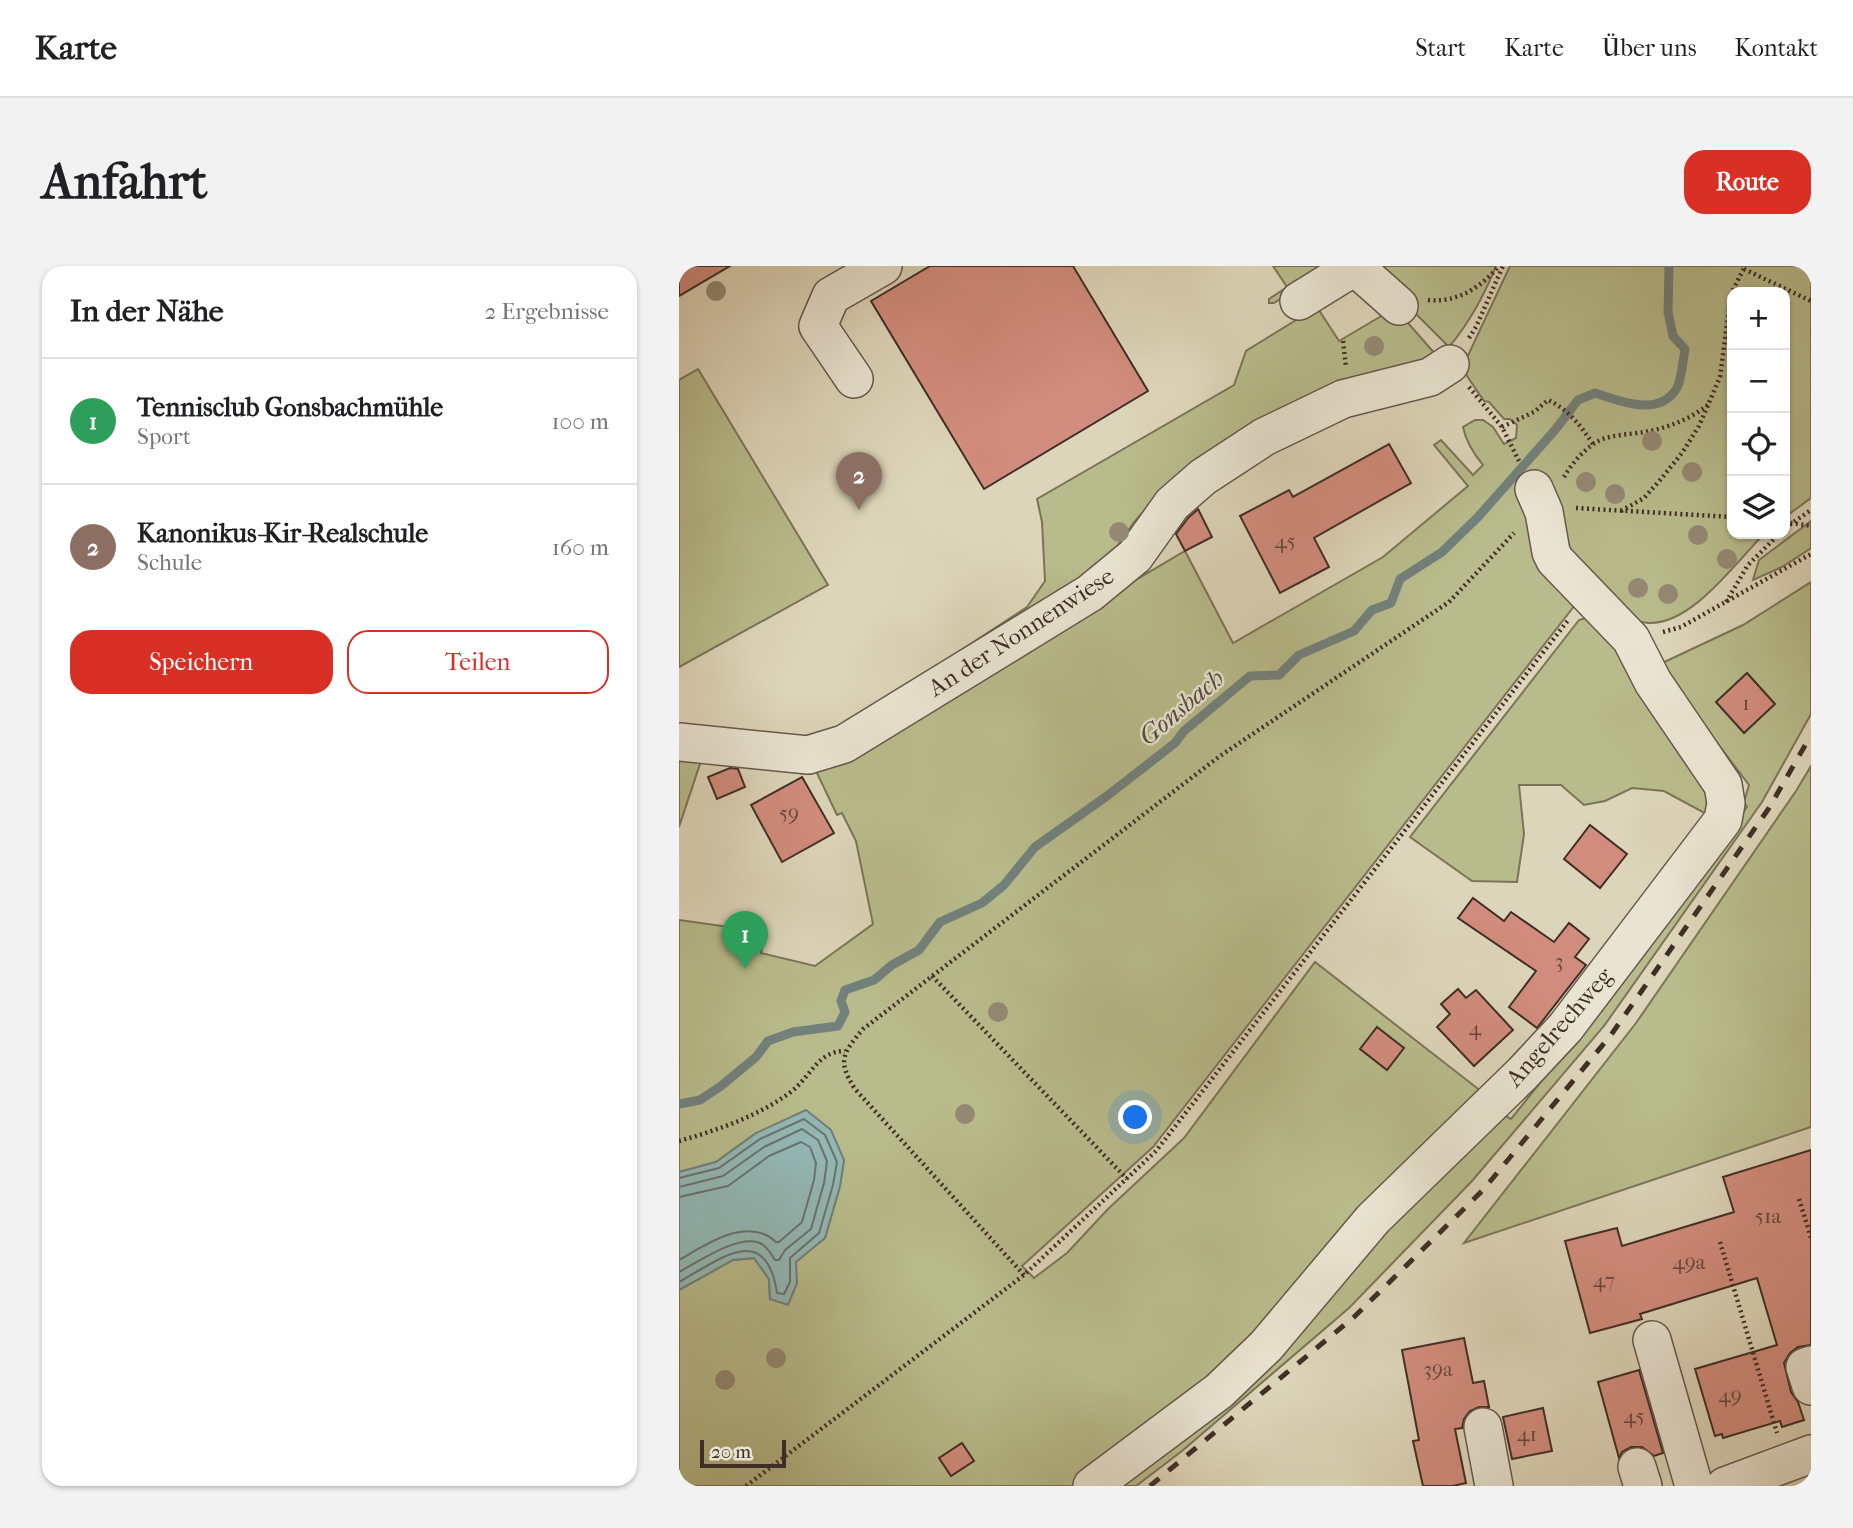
<!DOCTYPE html>
<html lang="de">
<meta charset="utf-8">
<style>
:root{--surface:#fff;--page:#f2f2f2;--text:#202124;--muted:#757577;--line:#e0e0e0;--accent:#d93025}
body{margin:0;font-family:"IM FELL French Canon",serif;background:var(--page);color:var(--text)}
.controls{position:absolute;right:21px;top:21px;display:grid;overflow:hidden;border-radius:14px;box-shadow:0 2px 5px #0004}
.controls button{width:63px;height:63px;display:grid;place-items:center;padding:0;border:0;border-bottom:2px solid var(--line);background:var(--surface);color:var(--text);font:35px sans-serif}
.scale{position:absolute;left:21px;bottom:18px;width:86px;box-sizing:border-box;padding-left:7px;border:4px solid #402e26;border-top:0;font-size:19px;line-height:24px;white-space:nowrap;color:#402e26;-webkit-text-stroke:5px #e9e4d2;paint-order:stroke}
.you{position:absolute;left:457px;top:852px;width:24px;height:24px;margin:-18px;border:5px solid #fff;border-radius:50%;background:#1a73e8;box-shadow:0 0 0 10px #1a73e833}
.badge{display:grid;place-items:center;width:46px;height:46px;border-radius:50%;background:var(--accent);color:#fff;font-size:23px;font-weight:700}
.pin{position:absolute;translate:-50% -58px;filter:drop-shadow(0 2px 4px #0008)}
.pin::after{content:'';position:absolute;top:37px;width:24px;height:21px;background:inherit;clip-path:polygon(0 0,100% 0,50% 100%)}
.list{margin:0;padding:0;list-style:none}
h2{display:flex;justify-content:space-between;align-items:center;height:91px;margin:0;padding:0 28px;font-size:30px}
h2 small{font-size:23px;font-weight:400;color:var(--muted)}
.list li{display:grid;grid-template-columns:46px 1fr auto;gap:21px;align-items:center;box-sizing:border-box;height:126px;padding:0 28px;border-top:2px solid var(--line)}
.list b{display:block;font-size:26px;white-space:nowrap}
.list p{margin:0;font-size:23px;white-space:nowrap;color:var(--muted)}
.list em{font-size:23px;font-style:normal;color:var(--muted)}
.actions{display:flex;gap:14px;padding:21px 28px}
.actions a{flex:1;padding:16px 0;border:2px solid var(--accent);border-radius:21px;text-align:center;font-size:24px;color:var(--accent)}
.actions .main{background:var(--accent);color:#fff}
.icon{flex:none;width:38px;height:38px;fill:none;stroke:currentColor;stroke-width:2;stroke-linecap:round;stroke-linejoin:round}
.map{position:relative;flex:none;width:1132px;height:1220px;overflow:hidden;border-radius:21px}
header{display:flex;align-items:center;gap:42px;box-sizing:border-box;height:98px;padding:0 35px;background:var(--surface);border-bottom:2px solid var(--line)}
header strong{font-size:33px}
nav{display:flex;gap:38px;margin-inline-start:auto;font-size:24px}
.intro{display:flex;align-items:center;justify-content:space-between;box-sizing:border-box;height:168px;padding:0 42px}
h1{margin:0;font-size:49px}
.button{padding:18px 32px;border-radius:21px;background:var(--accent);color:#fff;font-size:24px;font-weight:700}
main{display:flex;gap:42px;padding:0 42px}
aside{flex:1;background:var(--surface);border-radius:21px;box-shadow:0 2px 5px #0004}
.map>svg:first-child{display:block}
.green{fill:#b8bb8b;stroke:#7c7458;stroke-width:2}
.water{fill:#93b8b5;stroke:#72817c;stroke-width:2}
.lines{fill:none;stroke-linecap:round;stroke-linejoin:round}
.shore{stroke:#6a736e;stroke-width:2}
.stream{stroke:#72817c;stroke-width:9}
.building{fill:#d28c7d;stroke:#402e26;stroke-width:2}
.minor-casing{stroke:#67584b;stroke-width:40}
.path{stroke:#402e26;stroke-width:4.5;stroke-dasharray:2 3.5;stroke-linecap:butt}
.minor{stroke:#e9e4d2;stroke-width:37}
.rail{stroke:#402e26;stroke-width:5;stroke-dasharray:12 12;stroke-linecap:butt}
.tree{fill:#948973}
.labels{text-anchor:middle;stroke-width:5;stroke-linejoin:round;paint-order:stroke}
.number-label{font-size:21px;fill:#64463c}
.street-label{font-size:24px;fill:#402e26;stroke:#e9e4d2}
.water-label{font-size:26px;font-style:italic;fill:#514a43;stroke:#e9e4d2}
</style>
<header>
<strong>Karte</strong>
<nav><a>Start</a><a>Karte</a><a>Über uns</a><a>Kontakt</a></nav>
</header>
<div class="intro"><h1>Anfahrt</h1><a class="button">Route</a></div>
<main>
<aside>
<h2>In der Nähe<small>2 Ergebnisse</small></h2>
<ul class="list">
<li><span class="badge" style="background:#2e9e5b">1</span><div><b>Tennisclub Gonsbachmühle</b><p>Sport</p></div><em>100 m</em></li>
<li><span class="badge" style="background:#8d6e63">2</span><div><b>Kanonikus-Kir-Realschule</b><p>Schule</p></div><em>160 m</em></li>
</ul>
<div class="actions"><a class="main">Speichern</a><a>Teilen</a></div>
</aside>
<div class="map">
<svg width="1132" height="1220" viewBox="0 0 1132 1220">
<rect width="100%" height="100%" fill="#ddd5b9"/>
<filter id="stains"><feTurbulence type="fractalNoise" baseFrequency=".00286" numOctaves="4"/><feColorMatrix values="0 0 0 0 .2 0 0 0 0 .09 0 0 0 0 .02 0 0 0 .5 -.17"/></filter>
<radialGradient id="worn" r=".72"><stop offset=".6" stop-color="#630" stop-opacity="0"/><stop offset="1" stop-color="#630" stop-opacity=".3"/></radialGradient>
<!-- green -->
<g class="green">
<polygon points="594,0 637,0 639,8 595,37 590,37 590,33 608,21"/>
<path d="M701 0H817C805 30 791 56 770 81L725 36Z"/>
<path d="M831 0H1132V232L1106 251V26H1053V268H1085C1056 297 1013 359 969 357 949 355 917 344 896 339L474 881 343 1000 355 1012 388 987 429 943 505 872 636 696 807 829 583 1073 401 1220H0V1024L54 994 75 992 90 1013 91 1033 118 1017 116 996 146 972 161 920 165 894 77 867 37 896 0 906V654L87 666 82 687 136 700 194 658 177 575 163 547 158 549 136 503 506 285 554 377 704 291 789 220 755 179 762 174 794 209 804 199C794 187 787 176 784 161L796 154H804L814 161 825 178 837 172 838 159 831 153H825L810 136 805 135 788 110 784 100Z"/>
<polygon points="638,41 660,75 716,42 757,89 482,226 455,256 414,315 200,438 348,341 366,315 363,256 358,233 555,119 567,85"/>
<polygon points="19,103 149,319 0,401 0,114"/>
<polygon points="1132,255 1132,282 1103,301 1074,314 1080,294"/>
<polygon points="1132,316 1132,448 1083,536 925,760 793,915 670,1042 503,1185 457,1220 429,1220 815,844 832,853 938,721 942,711 1068,541 1065,536 1070,519 979,399 1064,359"/>
<polygon points="910,351 924,354 1029,509 1031,550 985,525 953,522 926,535 905,539 882,519 840,519 845,568 838,616 793,615 731,571 900,354"/>
<polygon points="0,491 22,495 0,561"/>
<polygon points="1132,500 1132,861 785,977 957,757 1117,525"/>
</g>
<!-- water -->
<polygon class="water" points="127,844 152,864 165,894 161,920 146,972 117,996 118,1017 109,1039 91,1033 90,1013 75,992 54,994 0,1024 0,906 37,896 77,867"/>
<g class="lines">
<!-- shore -->
<g class="shore">
<path d="M0 912 40 902 81 873 125 853 146 869 158 896 154 919 140 967 111 992V1016L105 1028 98 1027C87 954 40 994 0 1016"/>
<path d="M0 921 44 910 85 881 123 863 139 874 148 895 145 917 132 963 106 984 100 994H96C92 988 88 980 81 977 59 968 19 996 0 1006"/>
<path d="M0 931 49 920 90 890 122 876 131 881 137 897 135 914 123 956 100 976H97C68 949 27 979 0 994"/>
</g>
<!-- stream -->
<path class="stream" d="M0 838 21 834 42 820 77 791 89 775 114 766 159 760 166 746 162 735 166 724 195 714 213 699 240 684 261 656 303 637 325 619 356 581 428 530 496 477 505 465 571 410 600 409 620 389 675 365 693 344 712 337 721 313 763 286 799 251 876 164 899 134 916 127C941 135 980 152 998 122 1003 111 1004 94 1006 83L994 70 989 46 990 0"/>
</g>
<!-- building -->
<g class="building">
<polygon points="0,0 51,0 0,30"/>
<polygon points="251,0 394,0 469,125 305,223 192,35"/>
<polygon points="710,178 732,217 635,272 650,301 601,327 561,250 610,224 614,231"/>
<polygon points="519,243 533,271 506,285 497,268 509,252"/>
<polygon points="1068,407 1096,438 1065,467 1037,436"/>
<polygon points="51,502 59,503 66,521 38,533 29,511"/>
<polygon points="123,511 155,567 103,596 72,539"/>
<polygon points="911,559 948,588 921,622 885,593"/>
<polygon points="794,632 825,655 832,646 875,676 890,657 910,673 896,691 907,699 858,762 830,741 857,705 779,652"/>
<polygon points="779,723 787,732 797,724 834,764 795,800 758,761 771,748 762,738"/>
<polygon points="698,761 725,782 708,804 681,783"/>
<polygon points="1132,884 1132,1079 1119,1081 1111,1087 1105,1097 1112,1126 1119,1136 1125,1154 1103,1161 1101,1155 1044,1172 1043,1168 1036,1170 1016,1103 1098,1079 1078,1012 961,1048 963,1053 911,1067 886,975 938,962 943,980 1055,946 1044,911"/>
<polygon points="785,1072 794,1117 805,1115 810,1141 800,1141 791,1145 785,1153 783,1162 776,1163 787,1217 774,1220 744,1220 734,1175 740,1174 723,1084"/>
<polygon points="960,1104 984,1187 975,1190 963,1181 952,1181 943,1186 940,1192 919,1116"/>
<polygon points="864,1142 873,1185 833,1193 824,1151"/>
<polygon points="283,1177 295,1195 272,1210 260,1192"/>
</g>
<g class="lines">
<defs>
<g id="minor">
<polyline points="675,0 720,40"/>
<polyline points="620,35 675,1"/>
<polyline points="175,113 139,60 152,30 204,0"/>
<polyline points="0,476 129,489 165,478 411,327 456,290 493,238 524,211 585,171 664,133 751,111 771,98"/>
<polyline points="973,1074 1015,1220"/>
<polyline points="1132,1099 1126,1101 1132,1120"/>
<polyline points="804,1161 815,1220"/>
<polyline points="958,1201 964,1220"/>
<polyline points="413,1220 540,1125 587,1080 694,953 844,807 886,762 1044,554 1047,537 1044,519 974,416 952,373 876,294 872,286 865,246 855,223"/>
<polyline points="1046,1220 1132,1188"/>
</g>
</defs>
<!-- minor casing -->
<use href="#minor" class="minor-casing"/>
<!-- path -->
<g class="path">
<polyline points="1065,3 1132,35"/>
<path d="M749 34C778 37 801 22 820 0"/>
<polyline points="790,72 797,61 824,0"/>
<polyline points="664,75 667,101"/>
<polyline points="790,121 823,161 840,195"/>
<path d="M823 161 855 146 869 134C890 144 901 159 914 178"/>
<path d="M885 211C892 199 902 187 913 179 927 168 949 169 965 166 989 162 1011 153 1029 139"/>
<polyline points="897,242 1053,251"/>
<polyline points="942,245 965,232 982,213 1003,187 1020,160 1041,111 1052,28 1066,0"/>
<polyline points="1106,256 1132,260"/>
<polyline points="1106,262 1132,244"/>
<polyline points="1047,336 1069,299 1100,268"/>
<polyline points="984,366 1002,361 1132,288"/>
<polyline points="253,710 448,913"/>
<path d="M0 875C39 864 80 850 113 825 132 810 139 785 166 785"/>
<polyline points="1120,933 1132,972"/>
<polyline points="1041,976 1098,1167"/>
<path d="M345 1009 176 823C157 794 165 786 184 763L541 490 770 336 835 267"/>
<polyline points="67,1220 345,1009 477,885 890,353"/>
</g>
<!-- minor -->
<use href="#minor" class="minor"/>
<!-- rail -->
<polyline class="rail" points="471,1220 675,1051 804,924 932,769 1090,542 1132,469"/>
</g>
<!-- trees -->
<g class="tree">
<circle cx="37" cy="25" r="10"/>
<circle cx="695" cy="80" r="10"/>
<circle cx="973" cy="175" r="10"/>
<circle cx="1013" cy="206" r="10"/>
<circle cx="907" cy="216" r="10"/>
<circle cx="936" cy="228" r="10"/>
<circle cx="440" cy="266" r="10"/>
<circle cx="1019" cy="269" r="10"/>
<circle cx="1048" cy="293" r="10"/>
<circle cx="959" cy="322" r="10"/>
<circle cx="989" cy="328" r="10"/>
<circle cx="319" cy="746" r="10"/>
<circle cx="286" cy="848" r="10"/>
<circle cx="97" cy="1092" r="10"/>
<circle cx="46" cy="1114" r="10"/>
</g>
<g class="labels">
<!-- number labels -->
<g class="number-label">
<text x="606" y="282">45</text>
<text x="1067" y="444">1</text>
<text x="110" y="554">59</text>
<text x="880" y="702">3</text>
<text x="796" y="769">4</text>
<text x="1089" y="957">51a</text>
<text x="1010" y="1003">49a</text>
<text x="925" y="1021">47</text>
<text x="759" y="1110">39a</text>
<text x="1051" y="1136">49</text>
<text x="955" y="1157">45</text>
<text x="848" y="1175">41</text>
</g>
<!-- street labels -->
<g class="street-label">
<text transform="translate(342 366) rotate(-33)" y="8">An der Nonnenwiese</text>
<text transform="translate(880 761) rotate(-49)" y="8">Angelrechweg</text>
</g>
<!-- water labels -->
<g class="water-label">
<text transform="translate(502 441) rotate(-40)" y="9">Gonsbach</text>
</g>
</g>
<rect width="100%" height="100%" filter="url(#stains)"/>
<rect width="100%" height="100%" fill="url(#worn)"/>
</svg>
<div class="controls">
<button>+</button>
<button>−</button>
<button><svg class="icon" aria-label="locate" viewBox="0 0 24 24"><circle cx="12" cy="12" r="6"/><path d="M12 2v4M12 18v4M2 12h4M18 12h4"/></svg></button>
<button><svg class="icon" aria-label="layers" viewBox="0 0 24 24"><path d="M12 4l9 5-9 5-9-5zM3 14l9 5 9-5"/></svg></button>
</div>
<div class="scale">20 m</div>
<div class="you"></div>
<div class="pin badge" style="left:66px;top:703px;background:#2e9e5b">1</div>
<div class="pin badge" style="left:180px;top:244px;background:#8d6e63">2</div>
</div>
</main>
